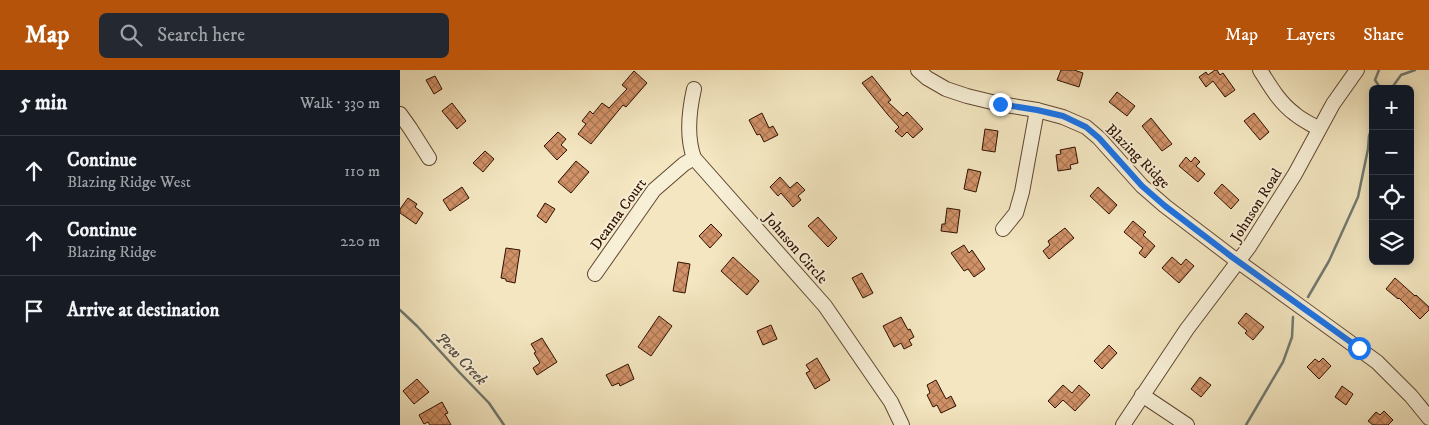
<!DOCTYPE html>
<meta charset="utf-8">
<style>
:root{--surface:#171b24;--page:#242831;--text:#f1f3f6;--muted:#9ea1a6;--line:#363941;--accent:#b45309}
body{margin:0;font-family:"IM FELL DW Pica",serif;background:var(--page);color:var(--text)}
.controls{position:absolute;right:15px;top:15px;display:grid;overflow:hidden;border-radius:8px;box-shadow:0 2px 12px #0003}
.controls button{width:45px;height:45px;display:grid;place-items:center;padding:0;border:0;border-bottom:1px solid var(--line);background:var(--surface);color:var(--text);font:25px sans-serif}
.stop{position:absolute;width:15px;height:15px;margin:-11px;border:4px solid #1a73e8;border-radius:50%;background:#fff}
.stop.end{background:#1a73e8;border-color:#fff;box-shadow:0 1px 5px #0008}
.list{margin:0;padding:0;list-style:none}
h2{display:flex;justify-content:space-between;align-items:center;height:65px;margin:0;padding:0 20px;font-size:21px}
h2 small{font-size:16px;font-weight:400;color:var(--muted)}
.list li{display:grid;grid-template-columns:32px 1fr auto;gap:15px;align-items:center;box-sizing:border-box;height:70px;padding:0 20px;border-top:1px solid var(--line)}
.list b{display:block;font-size:19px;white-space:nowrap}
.list p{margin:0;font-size:16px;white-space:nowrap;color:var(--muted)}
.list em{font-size:16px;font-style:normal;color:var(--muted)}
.icon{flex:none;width:28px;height:28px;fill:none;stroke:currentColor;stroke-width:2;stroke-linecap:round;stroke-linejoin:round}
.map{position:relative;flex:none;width:1029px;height:355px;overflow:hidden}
header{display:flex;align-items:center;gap:30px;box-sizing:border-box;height:70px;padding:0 25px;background:var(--accent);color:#fff}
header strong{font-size:24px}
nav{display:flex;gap:28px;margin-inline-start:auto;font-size:18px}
.search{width:350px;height:45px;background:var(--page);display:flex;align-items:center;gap:12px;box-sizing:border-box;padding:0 18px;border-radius:8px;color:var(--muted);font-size:19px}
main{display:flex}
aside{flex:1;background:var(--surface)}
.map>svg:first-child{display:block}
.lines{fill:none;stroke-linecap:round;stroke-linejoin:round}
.stream{stroke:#71786f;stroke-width:2.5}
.building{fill:url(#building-cross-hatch);stroke:#301000}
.minor-casing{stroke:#614630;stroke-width:16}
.minor{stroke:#f7efd6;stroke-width:14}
.route{stroke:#1a73e8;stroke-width:6}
.labels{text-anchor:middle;stroke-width:4;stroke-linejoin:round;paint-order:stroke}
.street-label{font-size:15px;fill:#301000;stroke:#f7efd6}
.water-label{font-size:16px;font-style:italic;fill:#564d41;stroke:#f7efd6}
</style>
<header>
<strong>Map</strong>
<div class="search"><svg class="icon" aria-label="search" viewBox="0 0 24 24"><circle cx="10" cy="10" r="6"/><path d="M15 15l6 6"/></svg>Search here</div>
<nav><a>Map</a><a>Layers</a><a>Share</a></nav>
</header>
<main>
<aside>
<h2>5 min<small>Walk · 330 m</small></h2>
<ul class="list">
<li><svg class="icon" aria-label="ahead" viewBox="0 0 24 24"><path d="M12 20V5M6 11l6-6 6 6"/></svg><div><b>Continue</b><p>Blazing Ridge West</p></div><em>110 m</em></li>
<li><svg class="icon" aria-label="ahead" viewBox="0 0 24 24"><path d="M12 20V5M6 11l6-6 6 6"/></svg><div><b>Continue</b><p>Blazing Ridge</p></div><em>220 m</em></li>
<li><svg class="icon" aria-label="arrive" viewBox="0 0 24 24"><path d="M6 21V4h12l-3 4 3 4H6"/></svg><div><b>Arrive at destination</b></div></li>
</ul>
</aside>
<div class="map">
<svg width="1029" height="355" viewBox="0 0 1029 355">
<defs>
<pattern id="building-cross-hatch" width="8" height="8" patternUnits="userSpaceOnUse" patternTransform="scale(1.25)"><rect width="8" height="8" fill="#d19268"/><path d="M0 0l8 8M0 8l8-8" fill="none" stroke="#aa7653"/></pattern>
</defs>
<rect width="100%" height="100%" fill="#f3e6c0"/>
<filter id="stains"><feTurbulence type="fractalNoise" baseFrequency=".004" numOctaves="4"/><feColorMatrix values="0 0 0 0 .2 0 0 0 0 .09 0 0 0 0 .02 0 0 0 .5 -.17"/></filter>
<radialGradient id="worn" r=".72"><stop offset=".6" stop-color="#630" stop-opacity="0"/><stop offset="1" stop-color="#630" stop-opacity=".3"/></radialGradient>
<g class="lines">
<!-- stream -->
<g class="stream">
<polyline points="979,0 975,10 981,19"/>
<polyline points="991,19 1001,5 1015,0"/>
<polyline points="908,227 929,191 958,127 968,79 969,66 973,55"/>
<polyline points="0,240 17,256 60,303 89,333 104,355"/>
<polyline points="846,355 883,292 892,267 893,247"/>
</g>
</g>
<!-- building -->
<g class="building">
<polygon points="661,0 674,0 683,3 679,17 657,10"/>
<polygon points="815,0 817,0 820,5 823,3 835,20 825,27 813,11 806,17 799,7 806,2 808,5"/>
<polygon points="234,1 247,13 226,37 223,35 191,74 178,64 186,54 182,51 190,41 193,44 202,33 209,38 227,19 222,15"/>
<polygon points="35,6 42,19 34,24 26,10"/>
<polygon points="472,6 491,30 488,32 503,46 507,42 523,59 513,68 507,62 502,67 495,61 499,57 488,45 462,13"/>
<polygon points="717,22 735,36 727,46 709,32"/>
<polygon points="52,33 66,51 57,59 42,41"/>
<polygon points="362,43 369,58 373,56 378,65 364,72 360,64 357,65 349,50"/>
<polygon points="854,43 869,62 860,70 844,51"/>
<polygon points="751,48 772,74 762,81 742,56"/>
<polygon points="585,59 598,61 595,82 582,80"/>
<polygon points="158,62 166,69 161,75 167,80 157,90 144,76"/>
<polygon points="675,77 678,93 670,95 671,99 658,101 656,85 661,84 660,80"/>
<polygon points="85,81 94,89 83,102 73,93"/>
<polygon points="786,87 791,92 795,87 800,92 796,96 805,104 798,112 779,96"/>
<polygon points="176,91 189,102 171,123 158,112"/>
<polygon points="568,99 581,102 576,122 564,119"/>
<polygon points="380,107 390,118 397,112 405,120 398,126 401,130 393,137 381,123 378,126 370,117"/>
<polygon points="822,114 839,130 831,139 814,123"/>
<polygon points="62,117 69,128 50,141 43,130"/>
<polygon points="698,117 717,135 709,144 690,126"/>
<polygon points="8,128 17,134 15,137 23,143 16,154 0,143 0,139"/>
<polygon points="145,133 155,139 146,153 137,146"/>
<polygon points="547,138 560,140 557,163 541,161 542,154 545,154"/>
<polygon points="418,147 437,168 428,177 408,156"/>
<polygon points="733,151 746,162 743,165 755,176 745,188 739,183 743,178 724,162"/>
<polygon points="311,154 322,165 310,178 299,166"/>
<polygon points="665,158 674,168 649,189 643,181 650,175 648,171"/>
<polygon points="564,175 569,183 572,180 585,199 574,207 568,199 564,201 551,183"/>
<polygon points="106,178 120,180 115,213 106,211 106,209 101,208"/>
<polygon points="333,187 359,211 347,225 321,201"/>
<polygon points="772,187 781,195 786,189 794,196 779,213 762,198"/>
<polygon points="278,192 290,194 285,223 273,221"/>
<polygon points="462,203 473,223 463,228 452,208"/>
<polygon points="995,208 1015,226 1016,225 1029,237 1029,240 1020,249 999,228 998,229 986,219"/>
<polygon points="846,243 864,257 853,270 845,263 847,261 838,253"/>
<polygon points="259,246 272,256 251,286 238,277"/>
<polygon points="501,247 508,260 510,259 514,267 509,270 512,275 504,279 501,273 494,277 483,256"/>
<polygon points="371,255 377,269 363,275 357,261"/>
<polygon points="142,268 157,292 137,305 133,298 140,293 134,283 136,282 131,274"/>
<polygon points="709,275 717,283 702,299 694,291"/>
<polygon points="417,288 430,310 415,319 406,303 410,301 406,295"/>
<polygon points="923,288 931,296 919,309 907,297 915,289 919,292"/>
<polygon points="228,294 234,309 220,316 219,313 212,316 206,305"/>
<polygon points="800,307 811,315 801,327 791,319"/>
<polygon points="17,309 29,322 14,334 3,321"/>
<polygon points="536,310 546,329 551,326 556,336 541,343 537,335 533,337 527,325 530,323 527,315"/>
<polygon points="663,315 672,323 679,315 690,325 675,341 663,330 655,338 648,331"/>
<polygon points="942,316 953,324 946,335 935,327"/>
<polygon points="42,332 48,343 45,344 51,355 30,355 28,352 24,354 19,345"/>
<polygon points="984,341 993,350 988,355 973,355 968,351 976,342 980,345"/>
</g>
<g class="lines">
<defs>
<g id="minor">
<polyline points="518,0 527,8 546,19 567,26 600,34 637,40 663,47 686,57 699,68 742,116 765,136 832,187 977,292 1011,326 1029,348"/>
<path d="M860 0C870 16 879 32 895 44 902 50 911 54 919 59"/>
<path d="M294 19C289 41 286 66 294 88L425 236 491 332 502 355"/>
<polyline points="0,44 10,58 29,88"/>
<polyline points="603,159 616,143 622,122 637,40"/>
<polyline points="195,204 254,120 284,94 294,88"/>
<polyline points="742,325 787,355"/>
<polyline points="723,355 787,259 849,177 895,104 933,34 957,0"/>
</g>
</defs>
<!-- minor casing -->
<use href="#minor" class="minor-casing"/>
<!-- minor -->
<use href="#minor" class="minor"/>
</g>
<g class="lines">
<!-- route -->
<polyline class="route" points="600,34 637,40 663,46 686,57 699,68 742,116 765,136 832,187 959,278"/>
</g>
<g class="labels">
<!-- street labels -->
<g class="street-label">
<text transform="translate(738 86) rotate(45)" y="5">Blazing Ridge</text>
<text transform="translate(856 135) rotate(-58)" y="5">Johnson Road</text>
<text transform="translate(218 144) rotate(-54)" y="5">Deanna Court</text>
<text transform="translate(396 178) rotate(49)" y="5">Johnson Circle</text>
</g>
<!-- water labels -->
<g class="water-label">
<text transform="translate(62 288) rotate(46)" y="6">Pew Creek</text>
</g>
</g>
<rect width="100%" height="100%" filter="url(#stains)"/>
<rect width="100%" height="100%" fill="url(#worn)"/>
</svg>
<div class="controls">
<button>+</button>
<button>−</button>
<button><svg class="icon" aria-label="locate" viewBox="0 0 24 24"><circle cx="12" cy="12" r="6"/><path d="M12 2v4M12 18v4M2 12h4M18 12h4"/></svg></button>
<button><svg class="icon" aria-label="layers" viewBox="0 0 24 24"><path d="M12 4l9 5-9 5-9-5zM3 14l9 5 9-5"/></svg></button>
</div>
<div class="stop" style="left:959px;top:278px"></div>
<div class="stop end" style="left:600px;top:34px"></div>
</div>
</main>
